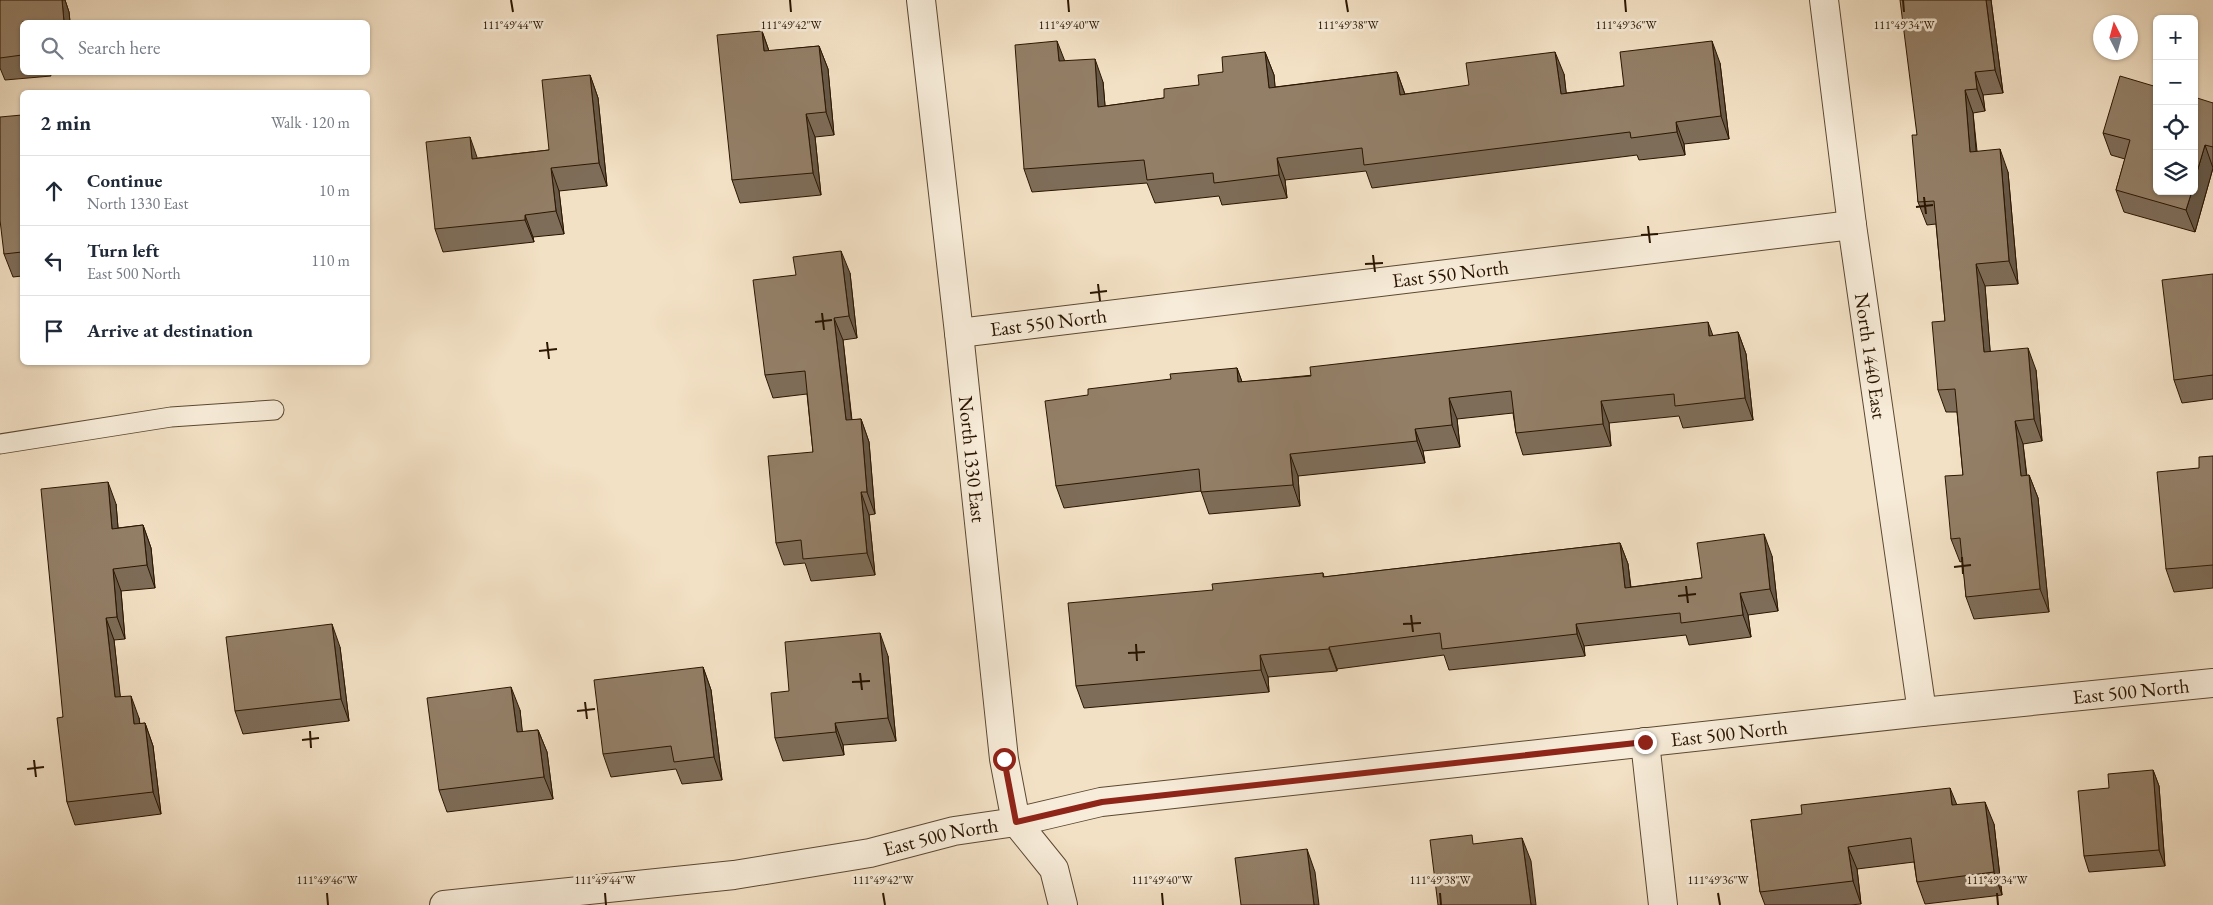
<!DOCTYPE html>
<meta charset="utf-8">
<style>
:root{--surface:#fff;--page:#f6f6f7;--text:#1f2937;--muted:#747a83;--line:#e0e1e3}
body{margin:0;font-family:"EB Garamond",serif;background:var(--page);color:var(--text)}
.controls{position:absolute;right:15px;top:15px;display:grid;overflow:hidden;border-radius:8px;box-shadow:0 1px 4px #0004}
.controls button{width:45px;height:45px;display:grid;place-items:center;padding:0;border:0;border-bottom:1px solid var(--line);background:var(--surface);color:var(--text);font:25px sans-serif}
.compass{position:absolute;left:2093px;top:15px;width:45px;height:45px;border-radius:50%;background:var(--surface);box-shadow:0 1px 4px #0004;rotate:354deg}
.stop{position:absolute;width:15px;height:15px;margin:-11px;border:4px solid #8f2418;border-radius:50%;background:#fff}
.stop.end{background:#8f2418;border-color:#fff;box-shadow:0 1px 5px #0008}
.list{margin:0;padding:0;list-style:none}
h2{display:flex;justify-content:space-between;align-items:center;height:65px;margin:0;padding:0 20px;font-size:21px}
h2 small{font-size:16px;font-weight:400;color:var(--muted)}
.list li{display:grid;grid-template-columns:32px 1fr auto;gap:15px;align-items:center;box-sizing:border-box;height:70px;padding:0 20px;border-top:1px solid var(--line)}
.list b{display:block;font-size:19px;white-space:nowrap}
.list p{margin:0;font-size:16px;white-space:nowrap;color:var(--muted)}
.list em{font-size:16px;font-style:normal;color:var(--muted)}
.icon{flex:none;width:28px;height:28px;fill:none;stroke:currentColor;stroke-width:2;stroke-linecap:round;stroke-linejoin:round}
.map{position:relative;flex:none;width:2213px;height:905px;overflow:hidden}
.search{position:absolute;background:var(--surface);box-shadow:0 1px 4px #0004;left:20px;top:20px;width:350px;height:55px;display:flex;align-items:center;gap:12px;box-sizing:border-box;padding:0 18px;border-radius:8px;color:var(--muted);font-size:19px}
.panel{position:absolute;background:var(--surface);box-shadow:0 1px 4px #0004;left:20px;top:90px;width:350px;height:275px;border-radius:8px}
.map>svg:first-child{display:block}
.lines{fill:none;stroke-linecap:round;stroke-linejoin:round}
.lane-casing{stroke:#5c4832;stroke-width:21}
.street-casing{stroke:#5c4832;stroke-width:30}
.lane{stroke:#f7ecd9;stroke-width:19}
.street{stroke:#f7ecd9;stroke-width:28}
.wall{fill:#7e6d59;stroke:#2a1501}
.shaded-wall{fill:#675948;stroke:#2a1501}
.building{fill:#937f67;stroke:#2a1501}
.route{stroke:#8f2418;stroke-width:6}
.ticks{fill:none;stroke:#2a1501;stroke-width:2}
.labels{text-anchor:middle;stroke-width:5;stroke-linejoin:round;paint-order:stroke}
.street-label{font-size:20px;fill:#2a1501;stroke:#f7ecd9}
.ticks-label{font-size:12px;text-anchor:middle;fill:#2a1501;stroke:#f7ecd9;stroke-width:5;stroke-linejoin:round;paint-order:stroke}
</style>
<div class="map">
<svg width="2213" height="905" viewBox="0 0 2213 905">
<rect width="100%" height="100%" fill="#f3e1c5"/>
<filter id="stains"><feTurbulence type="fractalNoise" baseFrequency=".004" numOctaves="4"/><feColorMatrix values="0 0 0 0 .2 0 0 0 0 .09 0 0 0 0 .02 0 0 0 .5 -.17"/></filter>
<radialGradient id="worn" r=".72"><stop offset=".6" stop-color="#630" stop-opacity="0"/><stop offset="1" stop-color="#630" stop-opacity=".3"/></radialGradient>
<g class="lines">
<defs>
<polyline id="lane" points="0,444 171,417 274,410"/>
<g id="street">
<path id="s1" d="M921 0 959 333 1004 759 1016 822 1054 869 1063 905"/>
<path id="s2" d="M1824 0 1852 225 1922 712"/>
<path id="s3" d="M959 333 1852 225"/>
<polyline points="1645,742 1663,905"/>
<path id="s4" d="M444 905 734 875 870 853 954 831 1016 822 1101 802 1922 712 2213 683"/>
</g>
</defs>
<!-- lane casing -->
<use href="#lane" class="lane-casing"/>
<!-- street casing -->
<use href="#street" class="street-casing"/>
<!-- lane -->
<use href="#lane" class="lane"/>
<!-- street -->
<use href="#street" class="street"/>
</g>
<!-- wall -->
<g class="wall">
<polygon points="0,0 65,0 69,12 70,22 22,22 22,72 50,72 51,76 5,80 0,68"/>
<polygon points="1991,0 2003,93 1983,95 1985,111 1973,113 1977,151 2008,172 2018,284 1985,286 1990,351 2036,370 2042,441 2023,444 2027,476 2029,475 2038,498 2049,612 1974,619 1966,597 1963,561 1960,562 1951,539 1963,475 1957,412 1946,412 1938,390 1945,321 1936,224 1927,225 1918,202 1917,135"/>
<polygon points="762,31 769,51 819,46 828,69 834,135 815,137 821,195 740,203 732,180"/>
<polygon points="1265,52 1274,75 1275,87 1397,72 1405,94 1564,74 1566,93 1624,86 1720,63 1729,139 1684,144 1685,155 1639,160 1637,155 1372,188 1366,171 1285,180 1287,198 1222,205 1219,196 1155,203 1147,183 1032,192 1024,169 1064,61 1103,82 1105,106 1164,98 1199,85 1223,72"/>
<polygon points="590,75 598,98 607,186 559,191 564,234 533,237 534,242 443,252 435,229 478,158 549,150"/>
<polygon points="2213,103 2213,168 2195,232 2124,212 2116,190 2125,159 2111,155 2103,133"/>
<polygon points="22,115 22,276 13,277 4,254"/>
<polygon points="850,273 857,338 843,340 852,420 861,419 869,442 875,514 869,515 875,575 811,581 805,563 784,565 776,543 813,452 807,394 773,398 765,375"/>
<polygon points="2213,274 2213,399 2182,403 2174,380"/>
<polygon points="1738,332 1746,354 1753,420 1683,428 1679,416 1609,423 1611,446 1523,455 1516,433 1513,413 1457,419 1460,447 1423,451 1425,463 1298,476 1300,506 1209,514 1201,491 1064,508 1056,486 1088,395 1237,368 1242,382 1713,336"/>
<polygon points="2213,456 2213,588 2174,592 2166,569 2199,468"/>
<polygon points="116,504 118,528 143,525 151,548 155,588 121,591 125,639 114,640 120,697 139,718 140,724 145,723 153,746 161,814 75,825 67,802 63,717"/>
<polygon points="1620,543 1628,564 1631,587 1702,578 1772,556 1778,611 1748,615 1751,637 1689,645 1686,635 1584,646 1585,656 1449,670 1444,655 1337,669 1337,671 1268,677 1269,692 1084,708 1076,686 1213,590 1323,573 1324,577"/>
<polygon points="340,647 349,721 243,734 235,711"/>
<polygon points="888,656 896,741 843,745 844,755 783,761 775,738 789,691"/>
<polygon points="703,667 711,690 722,780 682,784 676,769 611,777 603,754"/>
<polygon points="520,710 522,732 538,730 547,752 553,799 447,812 439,790"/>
<polygon points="2153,770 2159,786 2165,866 2089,872 2084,856"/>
<polygon points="1957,805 1994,824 2002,895 1925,904 1917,882 1914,862 1857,869 1861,904 1850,905 1765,905 1760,892 1751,820"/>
</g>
<!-- shaded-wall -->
<g class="shaded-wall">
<polygon points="62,0 65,0 69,12 70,22 64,22"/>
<polygon points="1986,0 1991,0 2003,93 1995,70"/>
<polygon points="762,31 770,54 764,51"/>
<polygon points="1057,41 1066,64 1059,61"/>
<polygon points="1712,41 1720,63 1729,139 1721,116"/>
<polygon points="819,46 828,69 834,135 826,112"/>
<polygon points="1265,52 1274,75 1277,110 1269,88"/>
<polygon points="1555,52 1564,74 1569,116 1561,94"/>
<polygon points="1095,59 1103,82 1107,129 1098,107"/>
<polygon points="1397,72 1405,95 1400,95"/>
<polygon points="1975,72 1983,95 1985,111 1977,89"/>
<polygon points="590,75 598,98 607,186 599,163"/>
<polygon points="1965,90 1973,113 1978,174 1970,152"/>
<polygon points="806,114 815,137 821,195 813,173"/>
<polygon points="1676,122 1684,144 1685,155 1677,132"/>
<polygon points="470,137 478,160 472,159"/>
<polygon points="2205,145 2213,168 2195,232 2186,210 2192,191 2194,191 2194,182"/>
<polygon points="2000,149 2008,172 2018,284 2009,261"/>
<polygon points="1277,158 1285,180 1287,198 1279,175"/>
<polygon points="551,168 559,191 564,234 556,211"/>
<polygon points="525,215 533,237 534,242 525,220"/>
<polygon points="841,251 850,273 857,338 849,316"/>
<polygon points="1976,264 1985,286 1992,374 1984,352"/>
<polygon points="834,318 843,340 854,443 846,420"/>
<polygon points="1708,322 1716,344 1709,336"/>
<polygon points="1738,332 1746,354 1753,420 1745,398"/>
<polygon points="2028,348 2036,370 2042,441 2034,419"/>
<polygon points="1237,368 1245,390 1238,382"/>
<polygon points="1449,398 1457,419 1460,447 1452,425"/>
<polygon points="1601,401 1609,423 1611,446 1603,424"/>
<polygon points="861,419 869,442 875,514 867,492"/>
<polygon points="2015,421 2023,444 2029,499 2021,476"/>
<polygon points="1415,429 1423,451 1425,463 1417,441"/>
<polygon points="1290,454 1298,476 1300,506 1293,485"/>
<polygon points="2029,475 2038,498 2049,612 2040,589"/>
<polygon points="108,482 116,504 120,551 112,529"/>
<polygon points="861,492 869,515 875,575 867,553"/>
<polygon points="143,525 151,548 155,588 147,565"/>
<polygon points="1764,534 1772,556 1778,611 1770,589"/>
<polygon points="1620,543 1628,564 1633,610 1625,588"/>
<polygon points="113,569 121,591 125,639 117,617"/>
<polygon points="1740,593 1748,615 1751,637 1743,615"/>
<polygon points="106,618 114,640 123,720 115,697"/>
<polygon points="332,624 340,647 349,721 341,699"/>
<polygon points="1576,624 1584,646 1585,656 1577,634"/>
<polygon points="880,633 888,656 896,741 888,718"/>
<polygon points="1329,647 1337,669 1337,671 1329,649"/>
<polygon points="1260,655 1268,677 1269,692 1261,670"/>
<polygon points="703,667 711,690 722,780 714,757"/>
<polygon points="511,687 520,710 525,755 517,732"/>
<polygon points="131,696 139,718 142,747 134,724"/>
<polygon points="145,723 153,746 161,814 153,792"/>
<polygon points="835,723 843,745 844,755 836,732"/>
<polygon points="538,730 547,752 553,799 544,777"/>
<polygon points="2153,770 2159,786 2165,866 2159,850"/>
<polygon points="1950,788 1959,810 1952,805"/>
<polygon points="1985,802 1994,824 2002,895 1994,872"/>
<polygon points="1522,838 1531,861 1536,905 1531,905"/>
<polygon points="1848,847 1857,869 1861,904 1853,881"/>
<polygon points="1307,849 1315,872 1319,905 1314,905"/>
</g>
<!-- building -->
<g class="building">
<polygon points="0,0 62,0 64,22 22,22 22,55 0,58"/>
<polygon points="1900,0 1986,0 1995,70 1975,72 1977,89 1965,90 1970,152 2000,149 2009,261 1976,264 1984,352 2028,348 2034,419 2015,421 2021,476 2029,475 2040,589 1966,597 1960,538 1951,539 1945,476 1963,475 1955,389 1938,390 1932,322 1945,321 1934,201 1918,202 1912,135 1917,135"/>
<polygon points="762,31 764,51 819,46 826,112 806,114 813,173 732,180 717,35"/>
<polygon points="1057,41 1059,61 1095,59 1098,107 1164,98 1164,89 1199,85 1198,75 1223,72 1222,57 1265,52 1269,88 1397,72 1400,95 1469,85 1466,63 1555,52 1561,94 1624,86 1620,52 1712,41 1721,116 1676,122 1677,132 1631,138 1630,132 1364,165 1362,148 1277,158 1279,175 1214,183 1213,173 1147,180 1144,160 1024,169 1015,45"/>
<polygon points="590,75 599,163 551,168 556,211 525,215 525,220 435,229 426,142 470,137 472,159 549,150 542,80"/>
<polygon points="2120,76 2157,87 2157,191 2192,191 2186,210 2116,190 2130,140 2103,133"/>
<polygon points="2194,97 2213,103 2213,147 2205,145 2194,182"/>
<polygon points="22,115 22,252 4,254 0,220 0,117"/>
<polygon points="841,251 849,316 834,318 846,420 861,419 867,492 861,492 867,553 803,559 801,540 776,543 768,456 813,452 805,371 765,375 753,280 796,275 793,257"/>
<polygon points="2213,274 2213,375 2174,380 2162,280"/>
<polygon points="1708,322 1709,336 1738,332 1745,398 1675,406 1674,394 1601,401 1603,424 1516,433 1511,391 1449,398 1452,425 1415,429 1417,441 1290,454 1293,485 1201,492 1199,469 1056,486 1045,401 1088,395 1088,389 1171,379 1170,374 1237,368 1238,382 1311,376 1310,367"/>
<polygon points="2213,456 2213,565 2166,569 2157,472 2199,468 2199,457"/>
<polygon points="108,482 112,529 143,525 147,565 113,569 117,617 106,618 115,697 131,696 134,724 145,723 153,792 67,802 57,718 63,717 41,489"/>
<polygon points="1764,534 1770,589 1740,593 1743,615 1681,623 1680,613 1576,624 1577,634 1442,649 1440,633 1329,647 1329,649 1260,655 1261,670 1076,686 1068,603 1213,590 1212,584 1323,573 1323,577 1620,543 1625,588 1702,578 1697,543"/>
<polygon points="332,624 341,699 235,711 226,637"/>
<polygon points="880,633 888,718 835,723 836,732 775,738 771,693 789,691 785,642"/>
<polygon points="703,667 714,757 674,762 671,746 603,754 594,680"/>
<polygon points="511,687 517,732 538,730 544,777 439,790 427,698"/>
<polygon points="2153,770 2159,850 2084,856 2078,791 2109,788 2108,774"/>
<polygon points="1950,788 1952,805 1985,802 1994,872 1917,882 1911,838 1848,847 1853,881 1760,892 1751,820 1802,814 1801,805"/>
<polygon points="1472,835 1473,844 1522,838 1531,905 1438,905 1430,840"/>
<polygon points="1307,849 1314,905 1241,905 1235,858"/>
</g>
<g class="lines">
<!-- route -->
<polyline class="route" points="1004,759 1016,822 1102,802 1645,742"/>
</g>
<!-- ticks -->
<path class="ticks" d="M511 0 513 12M790 0 791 12M1068 0 1069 12M1346 0 1348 12M1625 0 1626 12M1903 0 1904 12M1924 197 1926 214M1916 207 1933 205M1648 226 1650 243M1641 235 1658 234M1373 255 1375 272M1365 264 1383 263M1098 284 1100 301M1090 293 1107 291M822 313 824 330M815 322 832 320M547 342 549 359M539 351 557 349M1962 557 1963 574M1954 567 1971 565M1686 586 1688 603M1678 596 1696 594M1411 615 1413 632M1403 624 1421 623M1136 644 1137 661M1128 653 1145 652M860 673 862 690M852 682 870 681M585 702 587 719M577 711 595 709M310 731 311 748M302 740 319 738M34 760 36 777M27 769 44 767M327 893 328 905M605 893 606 905M883 893 885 905M1162 893 1163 905M1440 893 1441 905M1718 893 1720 905M1997 893 1998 905"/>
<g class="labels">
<!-- street labels -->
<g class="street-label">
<text dy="7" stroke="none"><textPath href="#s3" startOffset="495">East 550 North</textPath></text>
<text dy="7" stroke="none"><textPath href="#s3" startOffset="90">East 550 North</textPath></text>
<text dy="7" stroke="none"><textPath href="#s2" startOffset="359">North 1440 East</textPath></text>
<text dy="7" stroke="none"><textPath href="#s1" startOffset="462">North 1330 East</textPath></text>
<text dy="7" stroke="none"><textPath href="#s4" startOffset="1702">East 500 North</textPath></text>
<text dy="7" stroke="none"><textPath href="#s4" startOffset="1298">East 500 North</textPath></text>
<text dy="7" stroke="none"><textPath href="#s4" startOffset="502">East 500 North</textPath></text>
</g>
</g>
<g class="ticks-label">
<text x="513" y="29">111°49'44"W</text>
<text x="791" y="29">111°49'42"W</text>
<text x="1069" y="29">111°49'40"W</text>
<text x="1348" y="29">111°49'38"W</text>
<text x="1626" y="29">111°49'36"W</text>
<text x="1904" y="29">111°49'34"W</text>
<text x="327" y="884">111°49'46"W</text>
<text x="605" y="884">111°49'44"W</text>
<text x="883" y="884">111°49'42"W</text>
<text x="1162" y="884">111°49'40"W</text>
<text x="1440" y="884">111°49'38"W</text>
<text x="1718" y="884">111°49'36"W</text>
<text x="1997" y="884">111°49'34"W</text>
</g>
<rect width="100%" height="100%" filter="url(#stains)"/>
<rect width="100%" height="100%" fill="url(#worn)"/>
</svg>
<div class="controls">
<button>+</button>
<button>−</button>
<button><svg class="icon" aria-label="locate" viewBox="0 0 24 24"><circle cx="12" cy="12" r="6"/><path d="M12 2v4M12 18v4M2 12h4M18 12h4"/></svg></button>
<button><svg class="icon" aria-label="layers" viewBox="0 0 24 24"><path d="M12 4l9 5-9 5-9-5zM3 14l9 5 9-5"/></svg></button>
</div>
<svg class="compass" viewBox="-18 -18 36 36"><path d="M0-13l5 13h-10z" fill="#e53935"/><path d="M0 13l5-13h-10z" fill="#747a83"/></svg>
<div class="stop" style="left:1004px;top:759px"></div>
<div class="stop end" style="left:1645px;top:742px"></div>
<div class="search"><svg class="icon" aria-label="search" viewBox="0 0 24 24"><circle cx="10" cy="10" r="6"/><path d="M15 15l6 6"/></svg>Search here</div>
<section class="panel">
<h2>2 min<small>Walk · 120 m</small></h2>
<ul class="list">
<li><svg class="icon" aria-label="ahead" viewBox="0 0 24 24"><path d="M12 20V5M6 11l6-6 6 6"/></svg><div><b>Continue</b><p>North 1330 East</p></div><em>10 m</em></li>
<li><svg class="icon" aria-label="left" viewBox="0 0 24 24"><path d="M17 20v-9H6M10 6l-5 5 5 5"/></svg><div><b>Turn left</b><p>East 500 North</p></div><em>110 m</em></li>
<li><svg class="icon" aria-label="arrive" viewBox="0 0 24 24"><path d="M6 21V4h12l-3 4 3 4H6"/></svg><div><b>Arrive at destination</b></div></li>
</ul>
</section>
</div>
